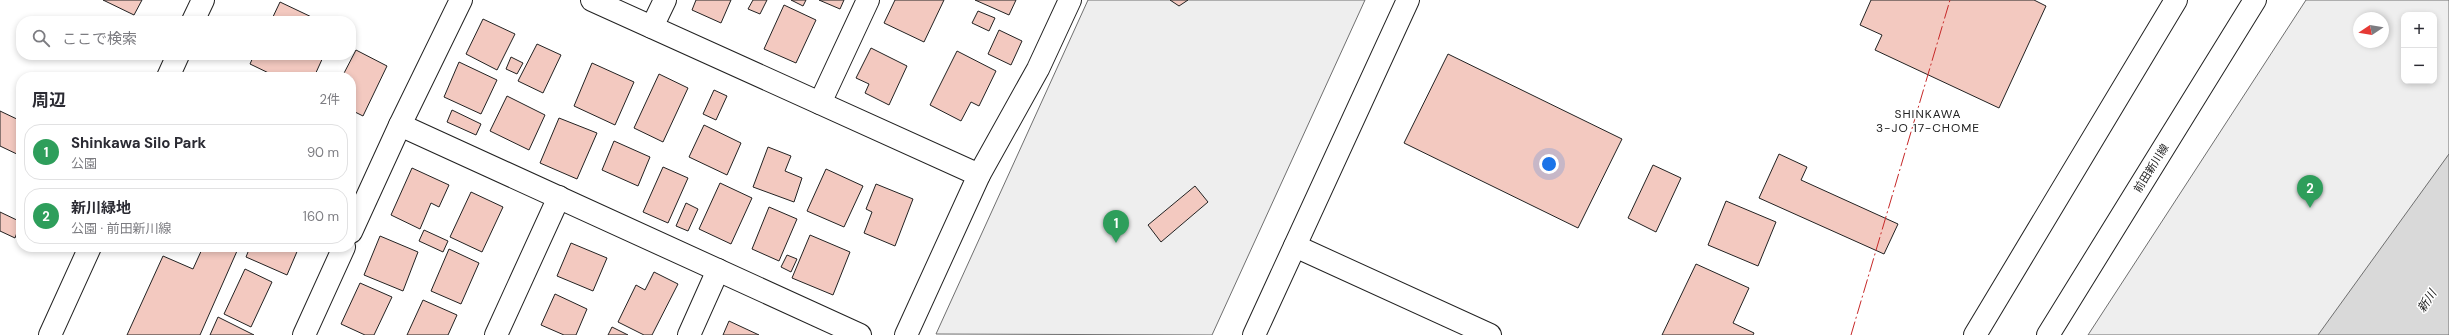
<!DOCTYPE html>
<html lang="ja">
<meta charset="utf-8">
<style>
:root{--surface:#fff;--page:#f2f2f3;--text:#2b2b33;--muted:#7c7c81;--line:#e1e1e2;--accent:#7c3aed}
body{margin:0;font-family:"DM Sans","Noto Sans JP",sans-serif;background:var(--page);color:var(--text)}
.controls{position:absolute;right:12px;top:12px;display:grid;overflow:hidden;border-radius:8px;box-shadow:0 2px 6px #0003}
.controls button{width:36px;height:36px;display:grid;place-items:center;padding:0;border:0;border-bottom:1px solid var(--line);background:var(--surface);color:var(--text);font:20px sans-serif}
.compass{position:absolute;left:2353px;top:12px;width:36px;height:36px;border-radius:50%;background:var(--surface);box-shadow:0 2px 6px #0003;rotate:258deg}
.you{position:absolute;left:1549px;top:164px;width:14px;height:14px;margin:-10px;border:3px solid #fff;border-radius:50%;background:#1a73e8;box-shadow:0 0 0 6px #1a73e833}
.badge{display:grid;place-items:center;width:26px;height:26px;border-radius:50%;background:var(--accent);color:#fff;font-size:13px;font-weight:700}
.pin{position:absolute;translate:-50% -33px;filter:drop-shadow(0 1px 2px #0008)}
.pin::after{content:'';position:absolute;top:21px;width:14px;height:12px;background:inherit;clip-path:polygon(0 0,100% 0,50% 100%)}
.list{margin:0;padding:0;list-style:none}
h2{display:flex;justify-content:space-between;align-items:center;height:52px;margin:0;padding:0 16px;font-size:17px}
h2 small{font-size:13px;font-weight:400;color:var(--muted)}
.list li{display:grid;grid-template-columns:26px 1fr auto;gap:12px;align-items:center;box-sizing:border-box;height:56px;margin:0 8px 8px;padding:0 8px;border:1px solid var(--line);border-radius:16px}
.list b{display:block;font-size:15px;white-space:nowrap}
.list p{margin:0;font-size:13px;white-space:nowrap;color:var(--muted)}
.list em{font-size:13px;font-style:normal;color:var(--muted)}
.icon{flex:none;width:22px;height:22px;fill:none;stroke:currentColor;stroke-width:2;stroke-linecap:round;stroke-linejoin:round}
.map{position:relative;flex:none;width:2449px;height:335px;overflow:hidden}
.search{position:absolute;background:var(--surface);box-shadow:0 2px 6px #0003;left:16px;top:16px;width:340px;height:44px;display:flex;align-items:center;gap:10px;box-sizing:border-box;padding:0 14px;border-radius:16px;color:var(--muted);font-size:15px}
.panel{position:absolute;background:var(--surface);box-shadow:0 2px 6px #0003;left:16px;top:72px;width:340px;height:180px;border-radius:16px}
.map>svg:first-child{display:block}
.green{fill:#eee;stroke:#6f6f6f;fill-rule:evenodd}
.water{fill:#d9d9d9;stroke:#6f6f6f}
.building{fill:#f3c9c0;stroke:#222}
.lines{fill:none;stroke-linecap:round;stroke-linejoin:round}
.minor-casing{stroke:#222;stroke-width:24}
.tertiary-casing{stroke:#222;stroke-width:24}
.primary-casing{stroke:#222;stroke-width:24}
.minor{stroke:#fff;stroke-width:22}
.tertiary{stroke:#fff;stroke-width:22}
.primary{stroke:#fff;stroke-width:22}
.power{stroke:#c62828;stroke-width:1;stroke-dasharray:14 3 2 3;stroke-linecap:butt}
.labels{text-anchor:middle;stroke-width:3;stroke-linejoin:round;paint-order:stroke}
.street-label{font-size:11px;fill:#222;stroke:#fff}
.neighbourhood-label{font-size:12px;letter-spacing:1px;fill:#222;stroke:#fff}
.water-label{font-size:12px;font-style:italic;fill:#222;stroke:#fff}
</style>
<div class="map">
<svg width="2449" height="335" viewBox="0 0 2449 335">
<rect width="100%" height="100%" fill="#fff"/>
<!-- green -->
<g class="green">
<polygon points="1088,0 1365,0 1212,335 936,334"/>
<path d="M2306 0H2449V335H2088ZM2404 15H2434V81H2404ZM2359 18H2383V42H2359Z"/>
</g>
<!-- water -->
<polygon class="water" points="2449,154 2449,335 2318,335"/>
<!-- building -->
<g class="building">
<polygon points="103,0 142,0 134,15"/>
<polygon points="696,0 731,0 721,23 692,10"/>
<polygon points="753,0 767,0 760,14 748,9"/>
<polygon points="791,0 806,0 803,6"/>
<polygon points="819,0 844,0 840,9"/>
<polygon points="895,0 944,0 924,42 884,23"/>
<polygon points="975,0 1016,0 1009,15"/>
<polygon points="1170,0 1188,0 1179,6"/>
<polygon points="1871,0 2034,0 2046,6 1999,108 1875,50 1882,35 1860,25"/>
<polygon points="280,2 320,21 271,21"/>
<polygon points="784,5 816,20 796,63 764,49"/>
<polygon points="978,11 995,18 989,31 972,23"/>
<polygon points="483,19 515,34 497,70 466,54"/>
<polygon points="999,30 1022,41 1011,65 988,54"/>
<polygon points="537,44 561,55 543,93 518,81"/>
<polygon points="871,48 907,66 889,105 865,93 869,84 856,78"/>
<polygon points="356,50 387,66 363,116 351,110 351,77 342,77"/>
<polygon points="957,51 996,71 979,106 971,102 961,121 930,105"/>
<polygon points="1448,54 1622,139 1578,228 1404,143"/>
<polygon points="254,55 324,55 314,77 277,77 250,64"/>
<polygon points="511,57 523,63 517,74 506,69"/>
<polygon points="459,62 497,80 481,114 444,97"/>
<polygon points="592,63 634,82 615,125 574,106"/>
<polygon points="659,74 688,88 663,142 634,128"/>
<polygon points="714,90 727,96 716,120 703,114"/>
<polygon points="507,96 545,115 529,150 490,131"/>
<polygon points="452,110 481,124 476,135 447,122"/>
<polygon points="0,111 21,121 21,156 0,146"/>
<polygon points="559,118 597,133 577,179 540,163"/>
<polygon points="704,125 741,143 727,175 689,157"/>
<polygon points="614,141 650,157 638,186 602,170"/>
<polygon points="768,147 791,156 785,171 802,178 794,202 753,187"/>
<polygon points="1779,154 1807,167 1801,180 1898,224 1884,254 1759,198"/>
<polygon points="1653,165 1681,178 1656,232 1628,218"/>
<polygon points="663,167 688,178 668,223 643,212"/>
<polygon points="412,168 449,185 439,207 431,203 420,229 391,215"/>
<polygon points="826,169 863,186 844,227 807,211"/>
<polygon points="720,183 752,198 731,244 699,229"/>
<polygon points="876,184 913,199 895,246 864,233 872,212 866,209"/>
<polygon points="1195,186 1208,202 1161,242 1148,225"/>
<polygon points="471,192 503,207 482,252 450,237"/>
<polygon points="1726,201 1776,222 1758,266 1708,245"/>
<polygon points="686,203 698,209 688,231 676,226"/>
<polygon points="769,207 797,219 779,261 752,249"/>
<polygon points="0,212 21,222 15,238 0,231"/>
<polygon points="424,230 448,241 443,252 419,241"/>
<polygon points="810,235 850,252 833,295 792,278"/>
<polygon points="380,236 418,252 403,291 364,275"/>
<polygon points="571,243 607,258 593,291 557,276"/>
<polygon points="203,247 228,247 237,251 200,335 127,335 163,256 193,269"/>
<polygon points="250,247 299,247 287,275 246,257"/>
<polygon points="449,249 479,263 461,304 431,291"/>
<polygon points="787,255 797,259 791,272 781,267"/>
<polygon points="1696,264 1749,288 1733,323 1754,333 1753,335 1662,335"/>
<polygon points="245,269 272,282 251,327 224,314"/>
<polygon points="654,272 678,284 652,335 644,335 618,322 636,285 645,290"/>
<polygon points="360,283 392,297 374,335 365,335 341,324"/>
<polygon points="555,294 587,309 576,335 564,335 541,325"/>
<polygon points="423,300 457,315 448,335 407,335"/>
<polygon points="218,317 254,335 210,335"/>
<polygon points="729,321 759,335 723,335"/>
<polygon points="612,327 628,335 608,335"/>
</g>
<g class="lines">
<defs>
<g id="minor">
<polyline points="592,0 979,175 906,335"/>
<polyline points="652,27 665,0"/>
<polyline points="820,103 868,0"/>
<polyline points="400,125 860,335"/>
<polyline points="979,175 1038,69 1070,0"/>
<polyline points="351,232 400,125 461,0"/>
<polyline points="1295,246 1490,335"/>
<polyline points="304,335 344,247"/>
<polyline points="496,335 559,197"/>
<polyline points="689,335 718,270"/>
<polyline points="1254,335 1408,0"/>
</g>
<g id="tertiary">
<polyline points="193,21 203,0"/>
<polyline points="168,77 178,55"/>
<polyline points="50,335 90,247"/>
</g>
<g id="primary">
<polyline points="1975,335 2176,0"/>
<polyline points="2048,335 2255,0"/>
</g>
</defs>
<!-- minor casing -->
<use href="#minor" class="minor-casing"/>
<!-- tertiary casing -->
<use href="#tertiary" class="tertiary-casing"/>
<!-- primary casing -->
<use href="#primary" class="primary-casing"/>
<!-- minor -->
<use href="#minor" class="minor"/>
<!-- tertiary -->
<use href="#tertiary" class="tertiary"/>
<!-- primary -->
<use href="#primary" class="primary"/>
<!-- power -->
<polyline class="power" points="1851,335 1950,0"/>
</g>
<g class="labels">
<!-- street labels -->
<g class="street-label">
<text transform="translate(2151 168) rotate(-58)" y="4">前田新川線</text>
</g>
<!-- neighbourhood labels -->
<g class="neighbourhood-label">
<text x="1928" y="118">SHINKAWA<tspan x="1928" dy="14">3-JO 17-CHOME</tspan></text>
</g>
<!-- water labels -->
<g class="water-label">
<text transform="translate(2427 301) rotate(-57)" y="4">新川</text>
</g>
</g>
</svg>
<div class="controls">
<button>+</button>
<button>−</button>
</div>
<svg class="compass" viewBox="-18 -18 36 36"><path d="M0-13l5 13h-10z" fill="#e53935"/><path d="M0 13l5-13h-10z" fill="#7c7c81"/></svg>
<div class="you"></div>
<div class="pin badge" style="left:1116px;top:243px;background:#2e9e5b">1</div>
<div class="pin badge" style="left:2310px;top:208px;background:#2e9e5b">2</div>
<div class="search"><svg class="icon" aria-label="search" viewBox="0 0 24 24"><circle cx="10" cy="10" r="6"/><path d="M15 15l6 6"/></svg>ここで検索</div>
<section class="panel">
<h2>周辺<small>2件</small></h2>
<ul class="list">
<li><span class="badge" style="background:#2e9e5b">1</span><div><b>Shinkawa Silo Park</b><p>公園</p></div><em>90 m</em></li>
<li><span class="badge" style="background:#2e9e5b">2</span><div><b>新川緑地</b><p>公園 · 前田新川線</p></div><em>160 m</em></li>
</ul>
</section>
</div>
